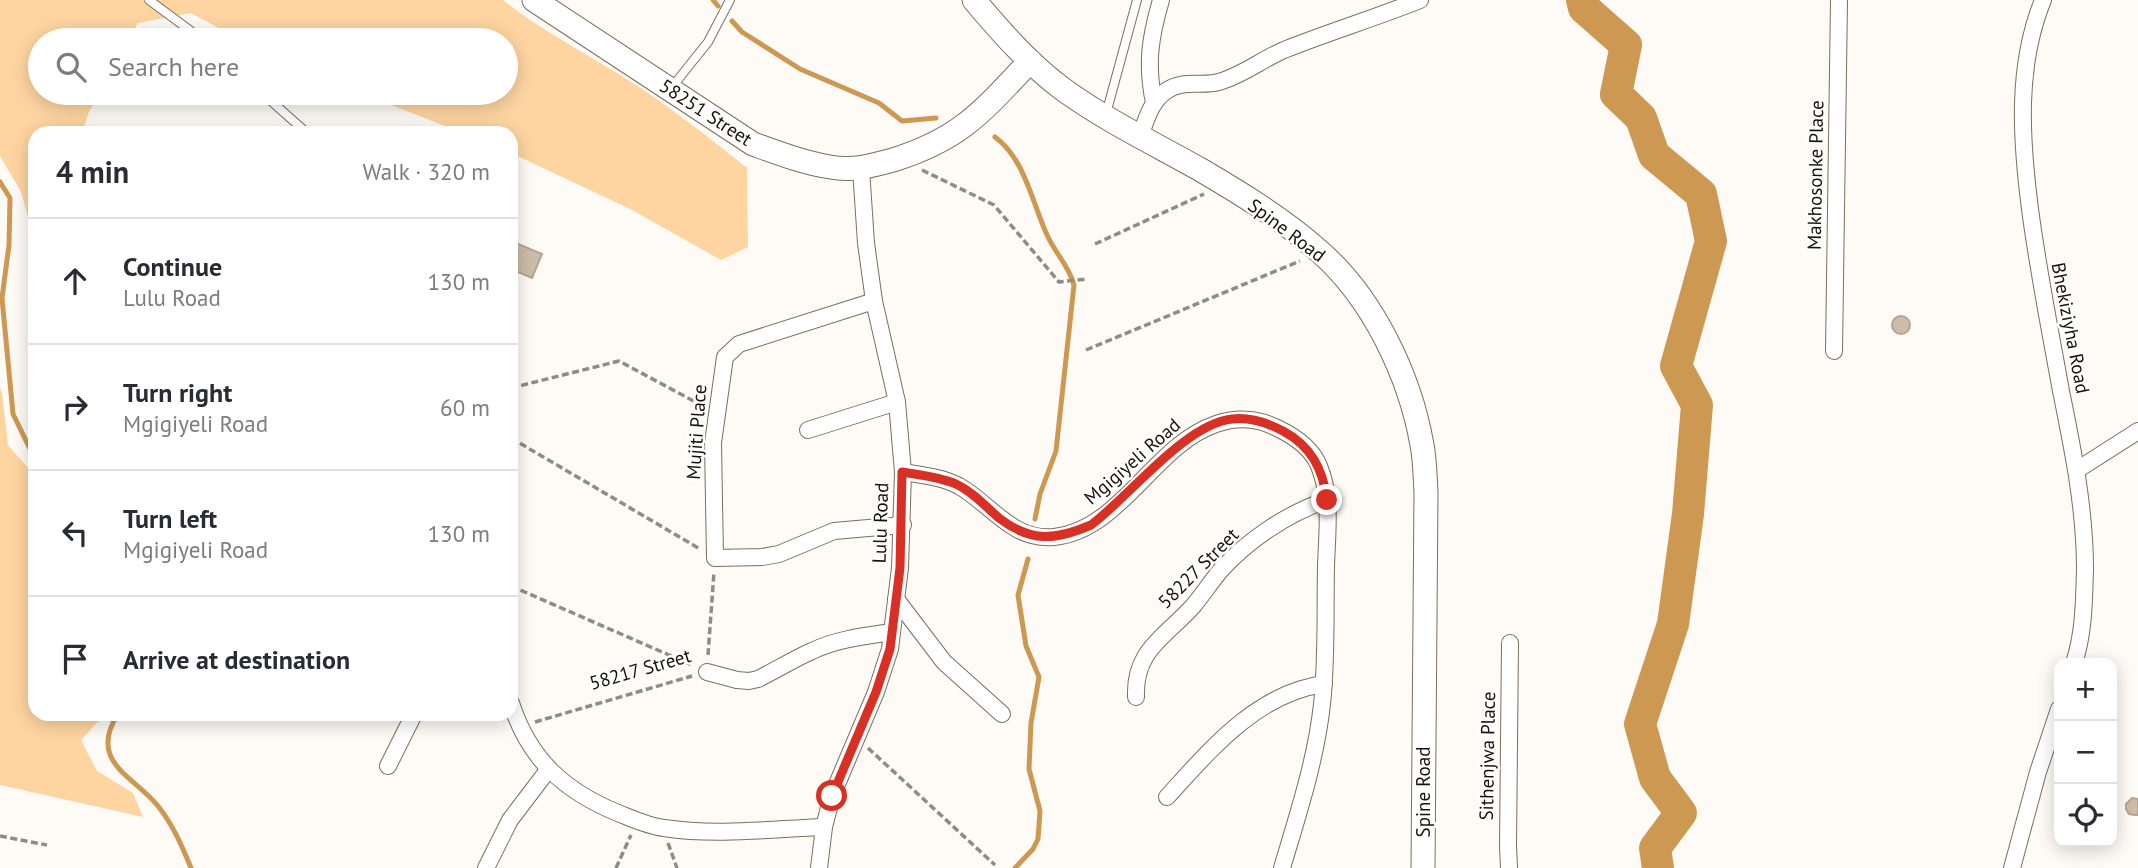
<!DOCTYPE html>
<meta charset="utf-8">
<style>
:root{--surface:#fff;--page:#f7f7f7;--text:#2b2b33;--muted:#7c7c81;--line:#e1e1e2}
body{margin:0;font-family:"PT Sans",sans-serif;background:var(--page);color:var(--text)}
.controls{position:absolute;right:21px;bottom:21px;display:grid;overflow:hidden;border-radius:14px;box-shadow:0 4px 18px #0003}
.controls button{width:63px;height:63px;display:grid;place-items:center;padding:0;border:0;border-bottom:2px solid var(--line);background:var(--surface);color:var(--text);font:35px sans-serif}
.stop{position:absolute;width:21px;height:21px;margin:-16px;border:5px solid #d93025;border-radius:50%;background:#fff}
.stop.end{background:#d93025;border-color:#fff;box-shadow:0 2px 7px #0008}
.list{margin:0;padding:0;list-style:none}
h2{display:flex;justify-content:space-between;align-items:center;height:91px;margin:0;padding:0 28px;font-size:30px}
h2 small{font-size:23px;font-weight:400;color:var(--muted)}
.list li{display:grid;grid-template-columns:46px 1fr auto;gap:21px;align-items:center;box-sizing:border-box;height:126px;padding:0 28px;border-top:2px solid var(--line)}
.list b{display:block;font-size:26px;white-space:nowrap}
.list p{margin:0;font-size:23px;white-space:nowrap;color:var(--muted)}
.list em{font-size:23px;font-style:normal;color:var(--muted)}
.icon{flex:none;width:38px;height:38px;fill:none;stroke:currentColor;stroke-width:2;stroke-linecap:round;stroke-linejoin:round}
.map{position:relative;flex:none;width:2138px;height:868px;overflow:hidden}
.search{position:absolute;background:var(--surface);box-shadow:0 4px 18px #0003;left:28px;top:28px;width:490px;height:77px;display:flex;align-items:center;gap:18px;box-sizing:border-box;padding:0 24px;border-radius:38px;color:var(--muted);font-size:26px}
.panel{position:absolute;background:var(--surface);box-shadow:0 4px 18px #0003;left:28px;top:126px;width:490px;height:595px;border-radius:21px}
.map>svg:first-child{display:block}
.green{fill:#fed5a1}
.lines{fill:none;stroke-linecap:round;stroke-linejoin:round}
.stream{stroke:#cd9952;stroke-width:5}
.river{stroke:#cd9952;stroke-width:32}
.building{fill:#ccbca9;stroke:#b5a592;stroke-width:2}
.lane-casing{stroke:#7d6e5c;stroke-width:10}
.street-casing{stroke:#7d6e5c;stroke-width:18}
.secondary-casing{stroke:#7d6e5c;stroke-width:25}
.path{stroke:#8f8b86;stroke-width:3.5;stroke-dasharray:7 3.5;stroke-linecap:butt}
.lane{stroke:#fff;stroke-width:8}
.street{stroke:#fff;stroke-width:16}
.secondary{stroke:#fff;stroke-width:23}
.route{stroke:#d93025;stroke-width:9}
.labels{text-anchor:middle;stroke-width:5;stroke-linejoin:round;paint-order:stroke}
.street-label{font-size:19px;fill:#17120b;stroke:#fff}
</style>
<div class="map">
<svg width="2138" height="868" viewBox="0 0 2138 868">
<rect width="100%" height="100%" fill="#fefbf7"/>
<!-- green -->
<g class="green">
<path d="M0 0H503C541 30 584 52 625 78 668 105 707 136 747 168L748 247 721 260 630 209 511 153V133H463L360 93H506V40H240L191 13 138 23 129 40H40V93H100L89 112 82 133H35V264L29 221 21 192 0 156Z"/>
<polygon points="0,389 2,392 8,445 35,476 35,714 105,714 81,740 97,771 133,793 143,817 0,785"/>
</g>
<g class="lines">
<!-- stream -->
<g class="stream">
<polyline points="713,0 718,6"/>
<polyline points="732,21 742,32 800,69 879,103 902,121 936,118"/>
<path d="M995 137C1026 160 1032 204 1048 237 1056 254 1069 266 1074 285L1056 451 1040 494 1035 519"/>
<polyline points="0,182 10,198 9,245 2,298 13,414 35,459"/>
<path d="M118 714C87 762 134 776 158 806 173 825 182 846 191 868"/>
<polyline points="1015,868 1033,849 1038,839 1040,811 1029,769 1031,723 1039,677 1026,646 1018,595 1028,559"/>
</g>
<!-- river -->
<polyline class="river" points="1582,0 1584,8 1626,45 1616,94 1641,118 1654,155 1701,194 1711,241 1676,366 1697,405 1688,514 1673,624 1640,724 1655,778 1681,813 1655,848 1658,868"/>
</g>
<!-- building -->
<g class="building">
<polygon points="511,241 542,254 532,278 511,269"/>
<circle cx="1901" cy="325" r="9"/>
<polygon points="2132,798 2138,799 2138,815 2135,815 2129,814 2126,809 2126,804"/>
</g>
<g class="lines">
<defs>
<g id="lane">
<polyline points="149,0 203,40"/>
<polyline points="672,87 708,42 730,0"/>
<polyline points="262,93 307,133"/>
<polyline points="1106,114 1137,0"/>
</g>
<g id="street">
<path d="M2043 0C2016 66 2021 139 2030 209 2038 270 2050 330 2061 391 2073 450 2085 509 2085 569 2084 601 2084 633 2074 663"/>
<path d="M1154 103C1146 64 1150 38 1161 0"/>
<path d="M1140 137C1146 120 1151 101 1166 91 1184 78 1203 88 1222 81 1244 74 1263 59 1284 50 1329 32 1375 18 1420 0"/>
<polyline points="874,301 739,344 725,357 713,443 715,558 762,557 779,554 834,531 903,525"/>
<polyline points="1834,351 1839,0"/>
<polyline points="808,430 897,402"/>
<polyline points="2077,470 2138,431"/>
<path d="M903 472C921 475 942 477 959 486 991 504 1012 541 1054 537 1121 530 1154 445 1216 424 1236 417 1258 418 1277 428 1294 436 1312 449 1319 466 1332 497 1327 533 1326 566 1325 612 1327 658 1322 704 1316 760 1298 814 1282 868"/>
<polyline points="896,599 944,662 1002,714"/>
<path d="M707 672 737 680 749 681 758 679C776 670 794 659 812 651 837 639 865 636 892 632"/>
<path d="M1136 697C1134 649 1166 637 1194 605 1203 594 1211 582 1220 571 1248 540 1288 513 1327 500"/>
<path d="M511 703C529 759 564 791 618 813 633 819 648 826 664 828 716 836 771 829 824 827"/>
<polyline points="388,766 414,714"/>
<path d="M1167 797C1210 750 1257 693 1324 684"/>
<polyline points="486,868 510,820 548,770"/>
<polyline points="819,868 824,827 832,796 876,692 890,649 900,568 903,472 897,402 874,301 866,243 861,169"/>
<polyline points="1509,868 1508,846 1510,643"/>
<polyline points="2012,868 2038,772 2059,709"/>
</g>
<g id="secondary">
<path d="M534 0 753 144C778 153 804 163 830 167 853 171 871 166 893 160 961 139 983 111 1030 61"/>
<path d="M974 0C1001 32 1030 65 1064 90 1107 121 1155 144 1201 170 1242 194 1284 220 1319 251 1373 298 1410 376 1422 445 1425 460 1425 477 1426 492L1423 868"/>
</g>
</defs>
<!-- lane casing -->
<use href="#lane" class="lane-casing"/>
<!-- street casing -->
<use href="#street" class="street-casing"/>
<!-- secondary casing -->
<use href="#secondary" class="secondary-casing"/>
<!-- path -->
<g class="path">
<polyline points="922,170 994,205 1059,282 1086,279"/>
<polyline points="1095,244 1204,194"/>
<polyline points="1086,350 1300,261"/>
<polyline points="511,388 619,361 701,405"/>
<polyline points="511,438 700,549"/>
<polyline points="511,586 692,665"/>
<polyline points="708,655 714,572"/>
<polyline points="535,722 692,676"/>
<polyline points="868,748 995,865"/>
<polyline points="0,836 47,845"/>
<polyline points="668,843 677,868"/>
<polyline points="616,868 631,835"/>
</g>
<!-- lane -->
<use href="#lane" class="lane"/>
<!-- street -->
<use href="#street" class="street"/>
<!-- secondary -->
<use href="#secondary" class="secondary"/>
</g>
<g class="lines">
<!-- route -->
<path class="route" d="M832 796 876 692 890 649 900 568 902 472C920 475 939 477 956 484 973 492 985 506 999 518 1031 543 1056 540 1091 525 1129 497 1185 424 1232 419 1250 417 1268 423 1283 431 1311 446 1323 469 1327 500"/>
</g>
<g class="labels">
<!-- street labels -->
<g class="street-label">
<text transform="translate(706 112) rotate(33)" y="7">58251 Street</text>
<text transform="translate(1815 175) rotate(-89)" y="7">Makhosonke Place</text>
<text transform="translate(1287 230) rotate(37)" y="7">Spine Road</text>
<text transform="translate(2071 328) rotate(79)" y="7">Bhekiziyha Road</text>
<text transform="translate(696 432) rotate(-86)" y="7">Mujiti Place</text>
<text transform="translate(1132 461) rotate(-41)" y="7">Mgigiyeli Road</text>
<text transform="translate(880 523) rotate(-88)" y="7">Lulu Road</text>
<text transform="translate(1198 568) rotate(-45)" y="7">58227 Street</text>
<text transform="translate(640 669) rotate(-16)" y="7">58217 Street</text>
<text transform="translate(1487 756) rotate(-89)" y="7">Sithenjwa Place</text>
<text transform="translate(1423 792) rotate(-90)" y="7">Spine Road</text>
</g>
</g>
</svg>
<div class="controls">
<button>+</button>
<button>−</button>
<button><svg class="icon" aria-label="locate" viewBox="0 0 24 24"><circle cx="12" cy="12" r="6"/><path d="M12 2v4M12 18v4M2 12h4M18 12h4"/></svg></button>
</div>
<div class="stop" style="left:832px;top:796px"></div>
<div class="stop end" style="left:1327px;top:500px"></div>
<div class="search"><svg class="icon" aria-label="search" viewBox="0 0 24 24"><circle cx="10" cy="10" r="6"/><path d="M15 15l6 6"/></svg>Search here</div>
<section class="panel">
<h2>4 min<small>Walk · 320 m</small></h2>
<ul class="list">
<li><svg class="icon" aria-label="ahead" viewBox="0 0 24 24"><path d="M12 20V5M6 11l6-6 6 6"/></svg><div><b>Continue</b><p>Lulu Road</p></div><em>130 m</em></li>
<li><svg class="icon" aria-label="right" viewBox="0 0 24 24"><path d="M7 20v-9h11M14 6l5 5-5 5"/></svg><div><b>Turn right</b><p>Mgigiyeli Road</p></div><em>60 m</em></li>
<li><svg class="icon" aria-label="left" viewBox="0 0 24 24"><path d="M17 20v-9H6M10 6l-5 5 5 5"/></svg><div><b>Turn left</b><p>Mgigiyeli Road</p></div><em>130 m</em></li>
<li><svg class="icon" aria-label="arrive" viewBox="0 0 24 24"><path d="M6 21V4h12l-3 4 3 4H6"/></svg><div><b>Arrive at destination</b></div></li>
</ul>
</section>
</div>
